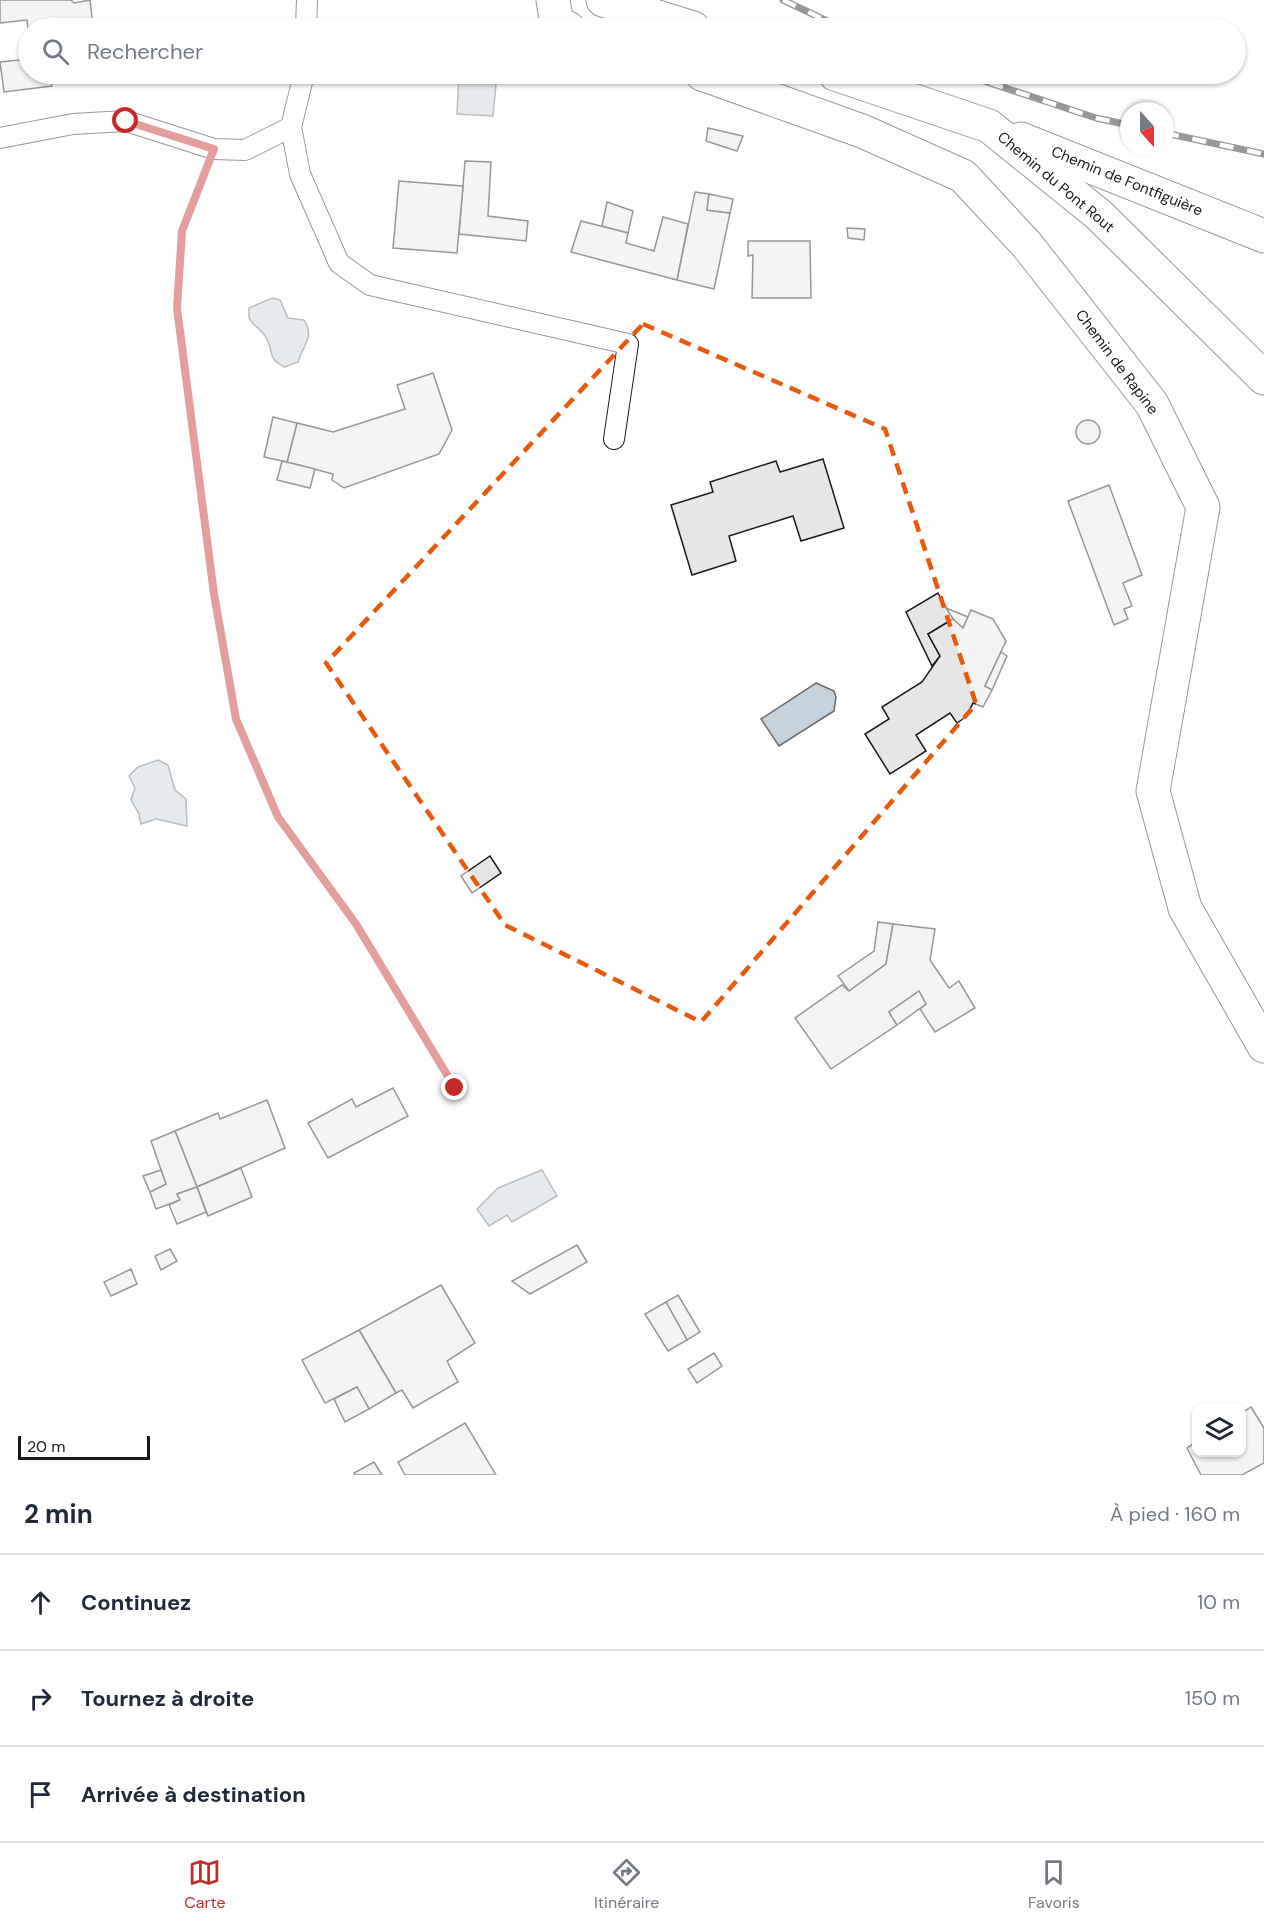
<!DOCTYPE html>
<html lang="fr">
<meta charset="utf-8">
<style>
:root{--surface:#fff;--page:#f6f6f7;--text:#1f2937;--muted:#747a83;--line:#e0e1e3;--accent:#c62828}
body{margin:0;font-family:"DM Sans",sans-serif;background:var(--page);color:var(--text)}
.controls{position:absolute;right:18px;bottom:18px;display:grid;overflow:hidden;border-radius:12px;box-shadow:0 2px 4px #0004}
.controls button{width:54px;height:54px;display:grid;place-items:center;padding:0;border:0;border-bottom:2px solid var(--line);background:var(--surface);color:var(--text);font:30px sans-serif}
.compass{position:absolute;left:1120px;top:102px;width:54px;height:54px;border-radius:50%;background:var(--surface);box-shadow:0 2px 4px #0004;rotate:159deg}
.scale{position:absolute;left:18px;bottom:15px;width:132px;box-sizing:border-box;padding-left:6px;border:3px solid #1a1a1a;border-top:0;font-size:16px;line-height:21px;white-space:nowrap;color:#1a1a1a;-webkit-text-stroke:4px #fff;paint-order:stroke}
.stop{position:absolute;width:18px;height:18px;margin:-14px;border:4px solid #c62828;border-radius:50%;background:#fff}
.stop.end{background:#c62828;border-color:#fff;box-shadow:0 2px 6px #0008}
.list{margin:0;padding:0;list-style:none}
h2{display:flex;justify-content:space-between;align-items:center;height:78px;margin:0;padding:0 24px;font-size:26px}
h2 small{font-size:20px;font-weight:400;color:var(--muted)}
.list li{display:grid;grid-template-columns:39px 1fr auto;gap:18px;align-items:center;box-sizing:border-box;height:96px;padding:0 24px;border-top:2px solid var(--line)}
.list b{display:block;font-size:22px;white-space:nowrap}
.list em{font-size:20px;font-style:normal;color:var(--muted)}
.icon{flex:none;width:33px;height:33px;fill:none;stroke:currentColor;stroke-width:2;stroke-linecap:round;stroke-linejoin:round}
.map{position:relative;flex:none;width:1264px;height:1475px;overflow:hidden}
.search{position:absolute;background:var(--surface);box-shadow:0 2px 4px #0004;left:18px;right:18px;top:18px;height:66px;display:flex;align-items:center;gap:15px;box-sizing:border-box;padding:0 21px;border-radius:33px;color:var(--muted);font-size:22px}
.sheet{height:366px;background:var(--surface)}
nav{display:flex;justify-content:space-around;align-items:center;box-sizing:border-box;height:84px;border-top:2px solid var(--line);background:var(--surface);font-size:16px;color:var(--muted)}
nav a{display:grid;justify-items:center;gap:3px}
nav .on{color:var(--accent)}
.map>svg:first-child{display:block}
.water{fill:#c6d2dc;stroke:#6a6a6a;stroke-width:1.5}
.building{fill:#e6e6e6;stroke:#1a1a1a;stroke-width:1.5}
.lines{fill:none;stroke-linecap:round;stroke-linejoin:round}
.service-casing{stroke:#1a1a1a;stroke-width:22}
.minor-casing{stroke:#1a1a1a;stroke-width:35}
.path{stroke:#5f5f5f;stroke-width:4;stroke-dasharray:4.5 3;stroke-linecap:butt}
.service{stroke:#fff;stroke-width:20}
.minor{stroke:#fff;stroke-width:33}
.rail-casing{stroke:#1a1a1a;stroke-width:7}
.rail{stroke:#fff;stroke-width:4.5;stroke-dasharray:14;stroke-linecap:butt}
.route{stroke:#c62828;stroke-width:8}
.marked{fill:none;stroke:#e8590c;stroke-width:4.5;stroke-dasharray:12 8;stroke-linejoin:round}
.labels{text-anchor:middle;stroke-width:4.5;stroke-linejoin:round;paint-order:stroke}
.street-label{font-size:15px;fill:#1a1a1a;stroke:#fff}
</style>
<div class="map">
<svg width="1264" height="1475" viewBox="0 0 1264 1475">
<rect width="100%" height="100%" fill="#fff"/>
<!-- water -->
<g class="water">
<polygon points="459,74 497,74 493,116 457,114"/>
<path d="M272 298 280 300 288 318 304 320C315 337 303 345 298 362L285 367C265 358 275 350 265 336 261 329 253 326 249 318V308Z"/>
<polygon points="816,683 834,691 836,697 834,711 779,746 761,719"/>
<polygon points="158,760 168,765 175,790 186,799 187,826 156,819 141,824 139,814 131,800 135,788 129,776 138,767"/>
<polygon points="542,1170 557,1196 512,1222 507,1215 489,1226 477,1209 498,1188"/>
</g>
<!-- building -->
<g class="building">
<polygon points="0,0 71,0 74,3 90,0 93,27 97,28 28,29 27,20 0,23"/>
<polygon points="28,59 28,74 51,74 52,86 4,92 0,62"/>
<polygon points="708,128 743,136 737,151 706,141"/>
<polygon points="465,161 491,162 488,216 528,221 526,241 459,234"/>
<polygon points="399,181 463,186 457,253 393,248"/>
<polygon points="695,192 709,194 707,210 730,213 714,289 677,280"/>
<polygon points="709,194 733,199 730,213 707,210"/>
<polygon points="607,202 633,211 628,233 602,226"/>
<polygon points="663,217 688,224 677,280 571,252 581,221 628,233 626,243 654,251"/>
<polygon points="847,228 865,229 864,240 848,238"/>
<polygon points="748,241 810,241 811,298 752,298 753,255 748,256"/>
<polygon points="433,373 452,430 439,454 344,488 332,480 333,474 287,462 297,423 333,432 405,409 397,385"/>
<polygon points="273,417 297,423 287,462 264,457"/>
<circle cx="1088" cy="432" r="12"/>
<polygon points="823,459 844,528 801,541 793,516 729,536 736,561 692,575 671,505 713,492 710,482 776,461 780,472"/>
<polygon points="282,461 315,469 310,488 277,480"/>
<polygon points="1109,485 1142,575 1123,583 1132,606 1124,609 1128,619 1114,625 1068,501"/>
<polygon points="938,593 953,619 928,634 940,656 932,666 906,612"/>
<polygon points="946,608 968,617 963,628 957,625"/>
<polygon points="971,610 993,619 1006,641 985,686 992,690 983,707 973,703 966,717 957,723 950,713 916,735 926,751 890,774 865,734 889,719 882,707 922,682 940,656 928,634 953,619 963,628"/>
<polygon points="1001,652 1007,656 992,690 985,686"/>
<polygon points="490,856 501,873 472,893 461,876"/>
<polygon points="878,922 893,924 886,964 849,991 838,976 874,951"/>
<polygon points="893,924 935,929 930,960 949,988 959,981 975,1008 935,1032 920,1009 926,1004 919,991 889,1012 897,1025 831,1069 795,1018 842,985 849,991 886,964"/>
<polygon points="919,991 926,1004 897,1025 889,1012"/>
<polygon points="393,1088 408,1116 328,1158 308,1123 352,1099 356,1107"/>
<polygon points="267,1100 285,1148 197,1187 175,1131 218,1113 220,1119"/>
<polygon points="175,1131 197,1187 177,1194 180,1200 156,1209 150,1192 166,1184 151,1141"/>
<polygon points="241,1168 252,1197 208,1216 197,1187"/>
<polygon points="161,1170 166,1184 150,1192 143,1176"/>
<polygon points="197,1187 206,1212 177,1224 169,1205 180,1200 177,1194"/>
<polygon points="577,1245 587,1262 530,1294 512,1281"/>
<polygon points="170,1249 177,1261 161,1270 155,1256"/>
<polygon points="131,1269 137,1284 111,1296 104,1282"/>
<polygon points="441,1285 475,1343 447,1361 458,1382 413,1408 402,1390 396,1393 359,1330"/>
<polygon points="678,1295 700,1332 687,1340 666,1302"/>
<polygon points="666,1302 687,1340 668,1351 645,1314"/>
<polygon points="359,1330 396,1393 369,1409 357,1387 325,1403 302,1360"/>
<polygon points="714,1353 722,1366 697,1383 688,1369"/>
<polygon points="357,1387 369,1409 345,1422 334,1399"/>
<polygon points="1251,1407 1264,1428 1264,1463 1242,1475 1201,1475 1187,1448 1196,1442 1196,1452 1242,1452 1242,1413"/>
<polygon points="465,1423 496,1475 405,1475 398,1462"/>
<polygon points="374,1462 382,1475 355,1475 354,1473"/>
</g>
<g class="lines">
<defs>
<g id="service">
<polyline points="306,28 307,0"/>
<polyline points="291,127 300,174 339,263 370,285 628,344 614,439"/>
<polyline points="0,138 73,124 126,121 214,149 245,150 291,127 304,74"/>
</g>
<g id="minor">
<polyline points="553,0 557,24 568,28"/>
<polyline points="603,0 693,28"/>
<polyline points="702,74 862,131 963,176 1027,245 1152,404 1203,507 1153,791 1185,908 1264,1046"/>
<polyline points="835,74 989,126 1099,215 1264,378"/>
<polyline points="1021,139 1264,236"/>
</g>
</defs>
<!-- service casing -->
<use href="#service" class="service-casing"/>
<!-- minor casing -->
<use href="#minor" class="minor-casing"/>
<!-- path -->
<polyline class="path" points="202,181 182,231 177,308 214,594 236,719 278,817 356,924 455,1088"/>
<!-- service -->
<use href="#service" class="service"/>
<!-- minor -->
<use href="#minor" class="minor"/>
<defs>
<g id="rail">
<polyline points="783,0 842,28"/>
<polyline points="963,74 1096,118 1129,125"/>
<polyline points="1165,133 1264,154"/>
</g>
</defs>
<!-- rail casing -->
<use href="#rail" class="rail-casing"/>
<!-- rail -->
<use href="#rail" class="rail"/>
</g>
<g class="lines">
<!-- route -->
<polyline class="route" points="126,121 214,149 182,231 177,308 214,594 236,719 278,817 356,924 455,1088"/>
</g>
<!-- marked area -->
<path d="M0 0H1264V1475H0ZM643 324 885 429 976 704 701 1022 505 925 326 663Z" fill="#fff" fill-opacity=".55" fill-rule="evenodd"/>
<path class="marked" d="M643 324 885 429 976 704 701 1022 505 925 326 663Z"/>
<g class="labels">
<!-- street labels -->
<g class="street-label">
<text transform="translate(1127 181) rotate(22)" y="5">Chemin de Fontfiguière</text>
<text transform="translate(1056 182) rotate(40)" y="5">Chemin du Pont Rout</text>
<text transform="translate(1117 362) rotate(53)" y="5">Chemin de Rapine</text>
</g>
</g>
</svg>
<div class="controls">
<button><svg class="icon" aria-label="layers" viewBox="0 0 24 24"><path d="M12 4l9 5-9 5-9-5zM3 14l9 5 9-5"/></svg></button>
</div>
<svg class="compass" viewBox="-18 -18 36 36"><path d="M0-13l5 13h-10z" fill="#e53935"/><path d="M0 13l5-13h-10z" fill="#747a83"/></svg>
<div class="scale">20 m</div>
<div class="stop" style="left:126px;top:121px"></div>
<div class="stop end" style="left:455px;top:1088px"></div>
<div class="search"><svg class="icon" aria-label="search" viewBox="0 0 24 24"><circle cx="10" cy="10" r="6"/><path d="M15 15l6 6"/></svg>Rechercher</div>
</div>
<section class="sheet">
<h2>2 min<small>À pied · 160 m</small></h2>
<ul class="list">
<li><svg class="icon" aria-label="ahead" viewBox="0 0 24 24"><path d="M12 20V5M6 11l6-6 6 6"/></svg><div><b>Continuez</b></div><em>10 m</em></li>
<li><svg class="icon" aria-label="right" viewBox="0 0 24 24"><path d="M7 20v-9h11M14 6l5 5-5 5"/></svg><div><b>Tournez à droite</b></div><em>150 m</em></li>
<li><svg class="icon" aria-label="arrive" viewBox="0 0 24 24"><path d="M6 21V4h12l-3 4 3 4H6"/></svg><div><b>Arrivée à destination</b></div></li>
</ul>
</section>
<nav>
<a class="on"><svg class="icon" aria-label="map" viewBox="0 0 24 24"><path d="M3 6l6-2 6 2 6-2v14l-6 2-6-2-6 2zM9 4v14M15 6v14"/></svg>Carte</a>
<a><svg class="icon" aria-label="directions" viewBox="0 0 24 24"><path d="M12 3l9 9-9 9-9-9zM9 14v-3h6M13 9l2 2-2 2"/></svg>Itinéraire</a>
<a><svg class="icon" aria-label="saved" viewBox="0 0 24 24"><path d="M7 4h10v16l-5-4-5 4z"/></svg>Favoris</a>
</nav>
